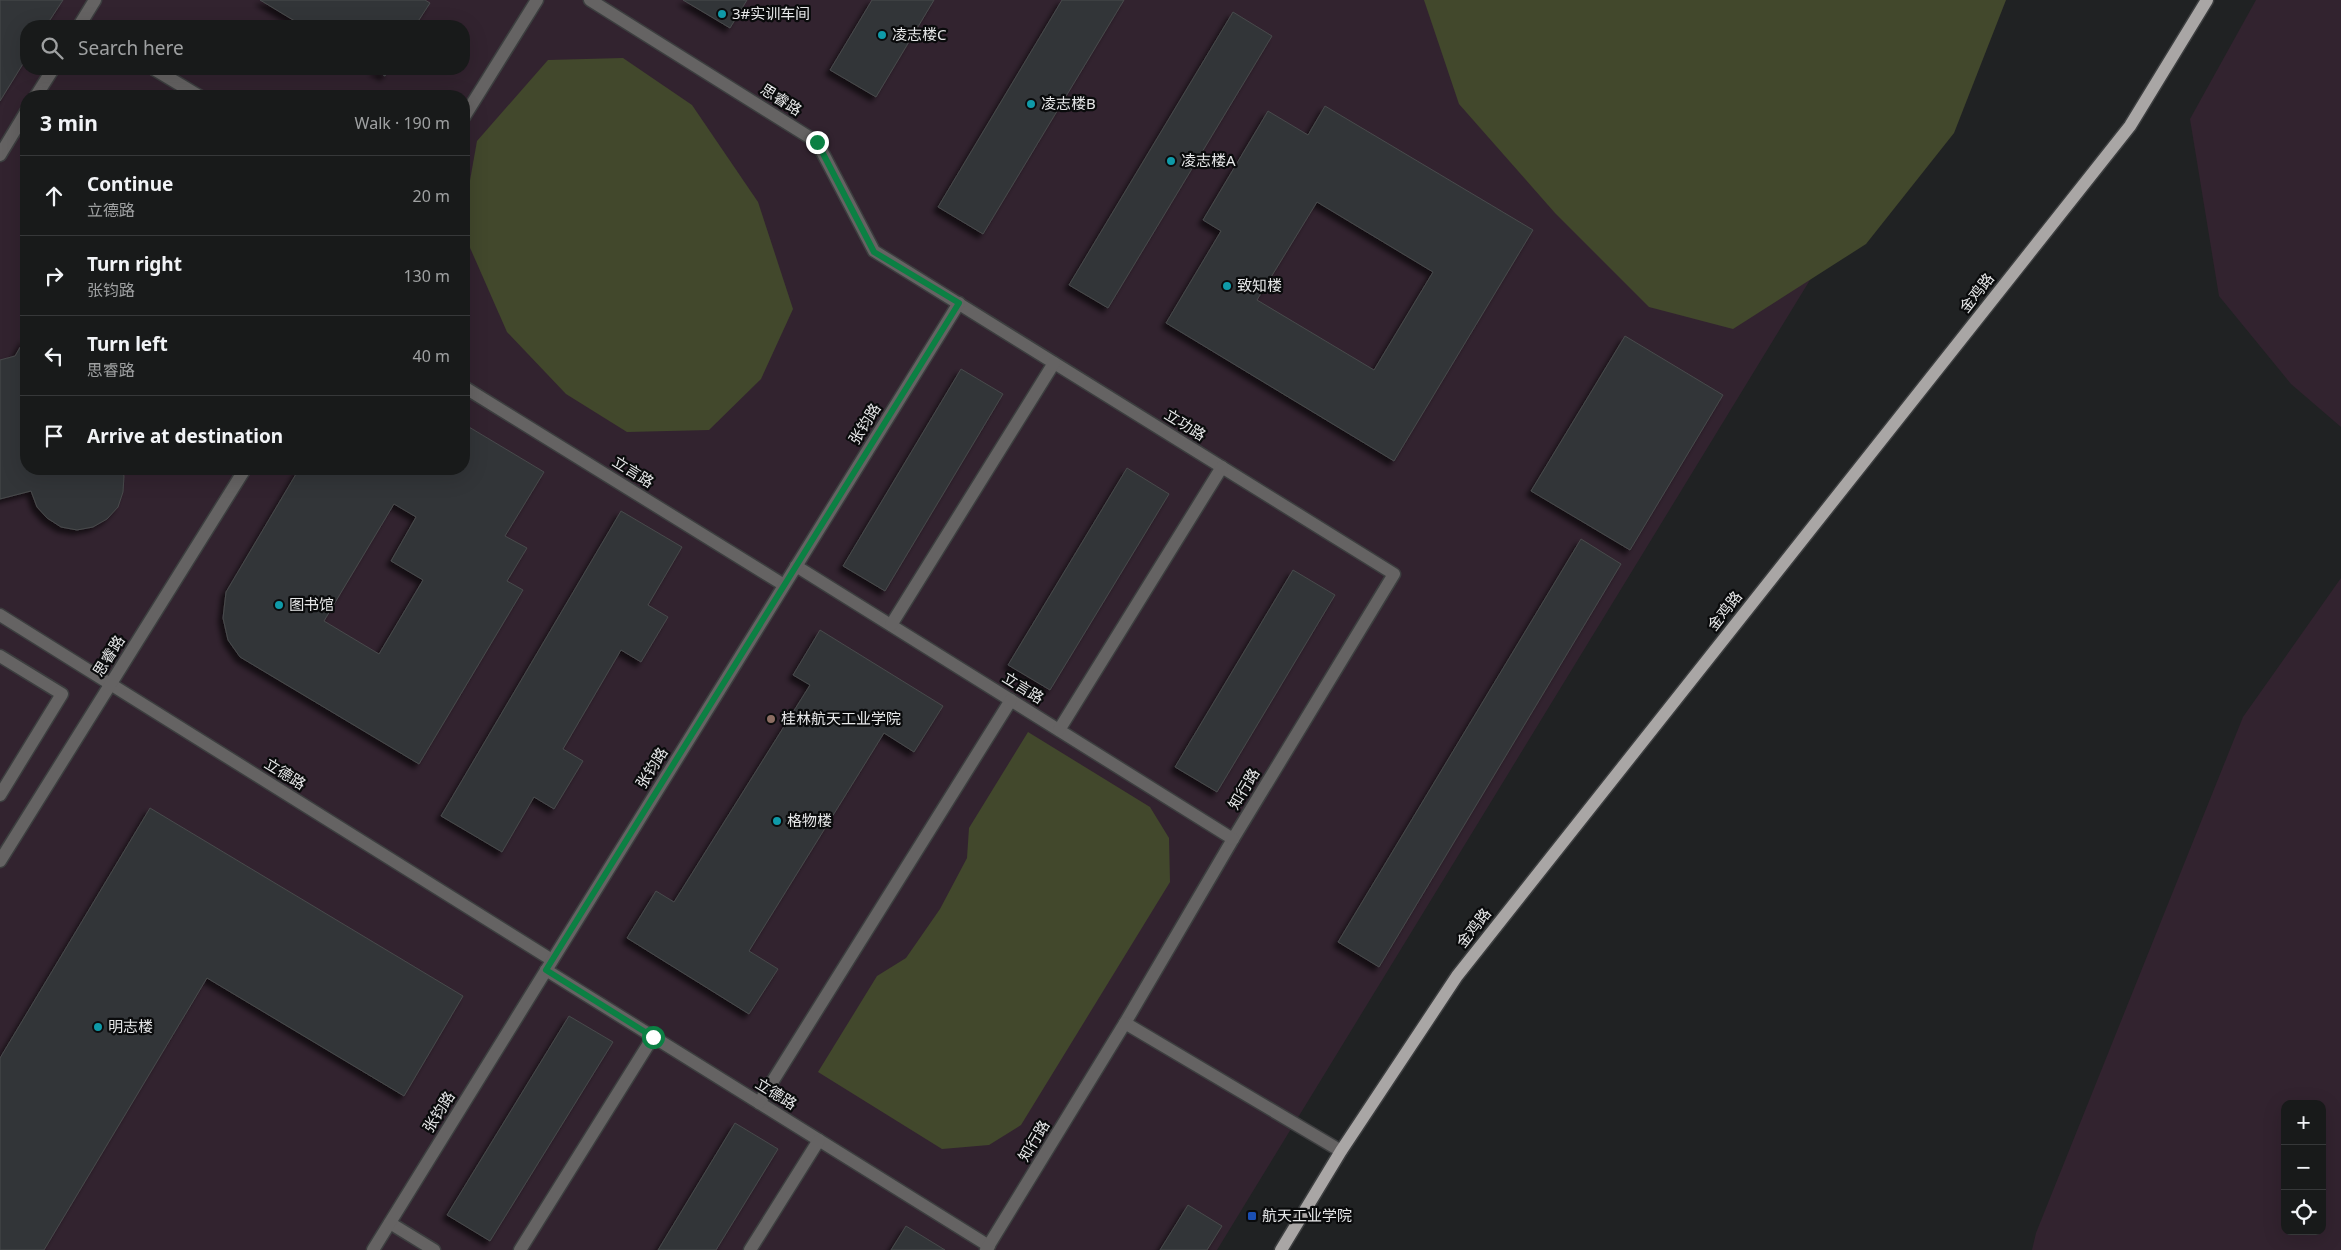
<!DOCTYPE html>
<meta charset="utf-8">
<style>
:root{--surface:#181a1a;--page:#252727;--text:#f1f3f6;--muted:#9fa1a2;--line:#363839}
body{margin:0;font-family:"Noto Sans","Noto Sans SC",sans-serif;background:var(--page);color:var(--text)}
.controls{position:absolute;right:15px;bottom:15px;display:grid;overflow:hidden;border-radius:10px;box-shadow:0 5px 20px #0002}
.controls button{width:45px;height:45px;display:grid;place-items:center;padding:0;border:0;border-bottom:1px solid var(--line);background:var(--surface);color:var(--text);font:25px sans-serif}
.stop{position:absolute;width:15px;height:15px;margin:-11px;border:4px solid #0b8043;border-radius:50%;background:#fff}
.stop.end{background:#0b8043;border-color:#fff;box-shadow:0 1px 5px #0008}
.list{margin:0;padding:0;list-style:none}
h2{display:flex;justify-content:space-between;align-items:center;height:65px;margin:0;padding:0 20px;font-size:21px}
h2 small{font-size:16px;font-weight:400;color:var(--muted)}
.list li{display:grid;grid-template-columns:32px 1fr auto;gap:15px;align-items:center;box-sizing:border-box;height:80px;padding:0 20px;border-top:1px solid var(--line)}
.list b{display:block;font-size:19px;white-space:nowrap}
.list p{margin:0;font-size:16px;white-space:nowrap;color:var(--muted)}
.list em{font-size:16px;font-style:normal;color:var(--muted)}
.icon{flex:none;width:28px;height:28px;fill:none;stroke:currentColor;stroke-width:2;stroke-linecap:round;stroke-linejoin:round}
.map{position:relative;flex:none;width:2341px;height:1250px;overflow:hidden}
.search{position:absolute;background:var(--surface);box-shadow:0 5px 20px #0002;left:20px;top:20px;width:450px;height:55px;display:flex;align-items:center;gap:12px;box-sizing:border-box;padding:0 18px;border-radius:20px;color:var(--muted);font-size:19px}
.panel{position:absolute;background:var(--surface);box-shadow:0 5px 20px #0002;left:20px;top:90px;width:450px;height:385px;border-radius:20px}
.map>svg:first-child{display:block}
.education{fill:#32232f;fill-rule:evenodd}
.green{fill:#42482c}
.building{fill:#333638;stroke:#484a4c;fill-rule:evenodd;filter:url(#shadow)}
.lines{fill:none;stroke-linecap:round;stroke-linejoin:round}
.minor-casing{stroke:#3c3e3f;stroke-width:15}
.major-casing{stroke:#3c3e3f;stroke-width:15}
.minor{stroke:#656363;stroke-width:12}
.major{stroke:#a9a6a5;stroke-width:12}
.route{stroke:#0b8043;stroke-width:6}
.culture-dot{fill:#0f9aa8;stroke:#0a0b0c;stroke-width:2}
.education-dot{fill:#8d6e63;stroke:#0a0b0c;stroke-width:2}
.transit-dot{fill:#1a4fb4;stroke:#0a0b0c;stroke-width:2}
.labels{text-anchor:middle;stroke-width:4.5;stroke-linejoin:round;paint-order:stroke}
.poi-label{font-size:15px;fill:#e7e8e9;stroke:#0a0b0c;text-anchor:start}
.street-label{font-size:15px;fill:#e7e8e9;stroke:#0a0b0c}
</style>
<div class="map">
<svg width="2341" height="1250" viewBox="0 0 2341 1250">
<defs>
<filter id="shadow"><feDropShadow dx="-4.5" dy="4.5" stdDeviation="2.5" flood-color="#0009"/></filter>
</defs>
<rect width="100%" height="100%" fill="#202223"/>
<!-- education -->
<g class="education">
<path d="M0 0H1923L1843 226 1217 1250H0ZM26 26H464V69H26ZM26 96H464V469H26Z"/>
<polygon points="2256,0 2341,0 2341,427 2291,384 2219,296 2190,119"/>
<path d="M2341 578V1250H2032L2036 1233 2243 717ZM2285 1104H2322V1231H2285Z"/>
</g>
<!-- green -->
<g class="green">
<polygon points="1424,0 2006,0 1954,133 1866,244 1733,329 1649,307 1555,213 1459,104"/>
<polygon points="623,58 692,105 758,202 793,309 761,379 709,430 627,432 566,394 507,332 464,234 464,214 477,141 548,60"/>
<polygon points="1028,732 1150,807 1169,838 1170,882 1021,1125 989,1145 942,1149 818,1072 877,976 906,958 940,909 967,858 969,828"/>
</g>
<!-- building -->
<g class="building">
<polygon points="0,0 63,0 46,26 26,26 26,59 0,101"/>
<polygon points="260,0 425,0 430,3 415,26 303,26"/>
<polygon points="683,0 747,0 730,28"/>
<polygon points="872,0 934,0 876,97 830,70"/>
<polygon points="1062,0 1124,0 983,234 938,207"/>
<polygon points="1233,12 1272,36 1108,308 1069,285"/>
<polygon points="373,69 389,69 385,76"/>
<path d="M1325 106 1533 230 1394 461 1166 323 1221 231 1203 220 1268 111 1308 135ZM1317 202 1433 272 1374 370 1257 300Z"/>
<polygon points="1625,336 1723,395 1630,550 1531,491"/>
<polygon points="26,337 26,469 121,469 124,476 123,492 118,507 107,519 93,527 77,530 61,527 47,518 37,507 31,491 0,499 0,360 15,356"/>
<polygon points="961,369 1003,394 885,591 843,566"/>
<path d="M464 424 544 472 505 536 527 548 507 581 523 590 419 764 240 657 228 640 223 618 226 592 299 469H464ZM394 504 416 517 391 561 423 580 379 654 324 621Z"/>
<polygon points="1127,468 1169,494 1050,690 1008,665"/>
<polygon points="621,511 682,547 648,605 668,617 641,662 621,650 563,749 583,761 554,809 534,797 502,852 441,816"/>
<polygon points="1581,539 1621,564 1379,967 1338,942"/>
<polygon points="1293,570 1335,595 1217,792 1175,767"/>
<polygon points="820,630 943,706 914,752 884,733 749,951 778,969 749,1014 627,938 656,891 674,902 810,685 793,675"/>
<polygon points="150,808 463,996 404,1096 207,978 44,1250 0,1250 0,1058"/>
<polygon points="569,1016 613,1042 490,1241 447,1215"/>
<polygon points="735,1123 778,1149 716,1250 658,1250"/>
<polygon points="1188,1205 1222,1226 1207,1250 1160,1250"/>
<polygon points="906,1226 945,1250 891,1250"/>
</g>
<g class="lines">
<defs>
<g id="minor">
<polyline points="590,0 817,142 874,251 1394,574 1233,839 1125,1023"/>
<polyline points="79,26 95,0"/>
<polyline points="154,69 199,96"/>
<polyline points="36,96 53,69"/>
<polyline points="464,117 537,0"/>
<polyline points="0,155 26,112"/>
<polyline points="464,387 784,585"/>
<polyline points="796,566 1233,839"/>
<polyline points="0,615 552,960"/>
<polyline points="891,625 1054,363"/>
<polyline points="0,656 62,694 0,795"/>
<polyline points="1059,730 1222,467"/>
<polyline points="0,861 245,469"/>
<polyline points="546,970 989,1246"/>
<polyline points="759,1103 1011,700"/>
<polyline points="390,1223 434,1250"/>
<polyline points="373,1250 959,303"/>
<polyline points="520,1250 653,1037"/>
<polyline points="750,1250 819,1140"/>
<polyline points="986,1250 1125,1023 1341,1151"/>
</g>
<polyline id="major" points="1281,1250 1341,1151 1457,976 2130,126 2207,0"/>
</defs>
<!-- minor casing -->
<use href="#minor" class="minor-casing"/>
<!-- major casing -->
<use href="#major" class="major-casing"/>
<!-- minor -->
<use href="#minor" class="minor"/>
<!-- major -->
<use href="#major" class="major"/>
</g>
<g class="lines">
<!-- route -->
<polyline class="route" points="653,1037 546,970 959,303 874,252 817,142"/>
</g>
<!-- markers -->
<g class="culture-dot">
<circle cx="722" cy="14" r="5"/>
<circle cx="882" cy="35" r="5"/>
<circle cx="1031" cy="104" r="5"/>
<circle cx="1171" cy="161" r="5"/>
<circle cx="1227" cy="286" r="5"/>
<circle cx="279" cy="605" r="5"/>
<circle cx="777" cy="821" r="5"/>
<circle cx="98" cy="1027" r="5"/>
</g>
<circle class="education-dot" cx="771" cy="719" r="5"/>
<rect class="transit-dot" x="1247" y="1211" width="10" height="10" rx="2.5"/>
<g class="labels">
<!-- poi labels -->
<g class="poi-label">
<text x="732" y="19">3#实训车间</text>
<text x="892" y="40">凌志楼C</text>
<text x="1041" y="109">凌志楼B</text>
<text x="1181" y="166">凌志楼A</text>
<text x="1237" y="291">致知楼</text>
<text x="289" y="610">图书馆</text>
<text x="781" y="724">桂林航天工业学院</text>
<text x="787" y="826">格物楼</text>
<text x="108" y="1032">明志楼</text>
<text x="1262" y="1221">航天工业学院</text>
</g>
<!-- street labels -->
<g class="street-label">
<text transform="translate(781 100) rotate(32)" y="5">思睿路</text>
<text transform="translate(1977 293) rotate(-52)" y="5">金鸡路</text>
<text transform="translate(865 424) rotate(-58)" y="5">张钧路</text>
<text transform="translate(1185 425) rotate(32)" y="5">立功路</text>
<text transform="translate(633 472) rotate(32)" y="5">立言路</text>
<text transform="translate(1725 611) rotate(-52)" y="5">金鸡路</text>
<text transform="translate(109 656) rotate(-58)" y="5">思睿路</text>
<text transform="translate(1023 688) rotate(32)" y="5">立言路</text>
<text transform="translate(652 768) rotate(-58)" y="5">张钧路</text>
<text transform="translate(285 774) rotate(32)" y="5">立德路</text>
<text transform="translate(1244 789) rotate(-59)" y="5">知行路</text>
<text transform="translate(1474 928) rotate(-52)" y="5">金鸡路</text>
<text transform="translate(776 1094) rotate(32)" y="5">立德路</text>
<text transform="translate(439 1112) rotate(-58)" y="5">张钧路</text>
<text transform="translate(1034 1141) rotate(-59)" y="5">知行路</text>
</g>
</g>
</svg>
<div class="controls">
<button>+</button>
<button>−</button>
<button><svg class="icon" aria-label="locate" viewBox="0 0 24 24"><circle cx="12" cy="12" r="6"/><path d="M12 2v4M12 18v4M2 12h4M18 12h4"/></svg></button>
</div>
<div class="stop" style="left:653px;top:1037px"></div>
<div class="stop end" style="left:817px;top:142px"></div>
<div class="search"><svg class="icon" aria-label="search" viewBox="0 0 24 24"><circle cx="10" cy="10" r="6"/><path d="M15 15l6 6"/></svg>Search here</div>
<section class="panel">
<h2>3 min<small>Walk · 190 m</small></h2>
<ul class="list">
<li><svg class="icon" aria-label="ahead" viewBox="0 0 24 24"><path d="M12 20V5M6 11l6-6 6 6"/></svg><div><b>Continue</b><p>立德路</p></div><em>20 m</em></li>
<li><svg class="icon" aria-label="right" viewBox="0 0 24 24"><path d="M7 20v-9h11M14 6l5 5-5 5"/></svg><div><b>Turn right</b><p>张钧路</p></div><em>130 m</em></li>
<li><svg class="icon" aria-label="left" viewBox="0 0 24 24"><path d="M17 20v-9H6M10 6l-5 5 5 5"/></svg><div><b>Turn left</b><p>思睿路</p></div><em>40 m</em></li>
<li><svg class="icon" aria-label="arrive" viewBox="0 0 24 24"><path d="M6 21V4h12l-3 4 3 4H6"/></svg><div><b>Arrive at destination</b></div></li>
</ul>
</section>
</div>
